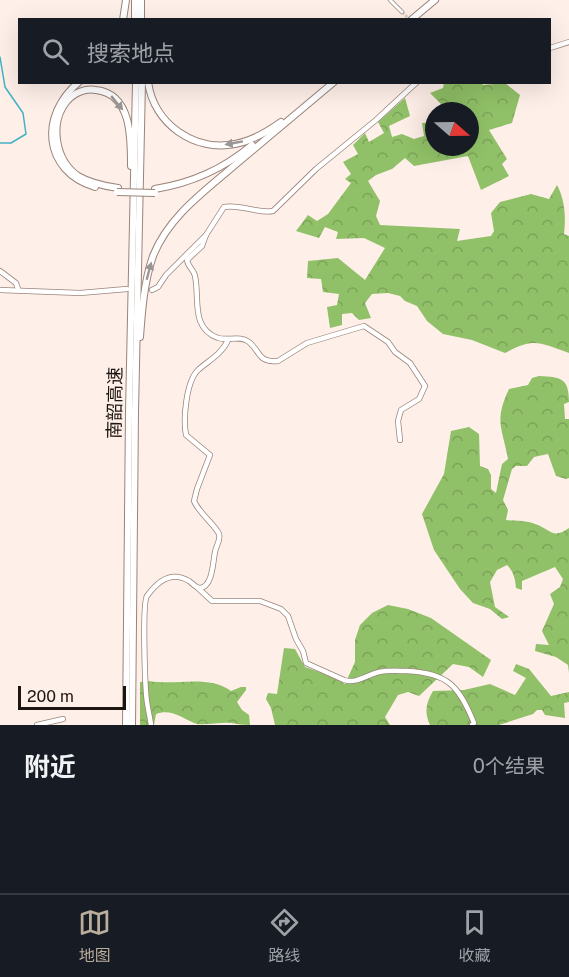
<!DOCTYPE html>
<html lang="zh">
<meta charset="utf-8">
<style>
:root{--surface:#171b24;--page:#242831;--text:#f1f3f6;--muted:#9ea1a6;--line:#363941;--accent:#bbad9c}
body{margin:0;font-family:"Public Sans","Noto Sans SC",sans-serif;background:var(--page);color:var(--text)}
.compass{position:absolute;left:425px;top:102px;width:54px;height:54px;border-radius:50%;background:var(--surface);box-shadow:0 6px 24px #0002;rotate:110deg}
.scale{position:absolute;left:18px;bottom:15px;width:108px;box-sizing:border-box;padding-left:6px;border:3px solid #1d1511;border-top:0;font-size:16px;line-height:21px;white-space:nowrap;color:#1d1511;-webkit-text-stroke:4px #feefe8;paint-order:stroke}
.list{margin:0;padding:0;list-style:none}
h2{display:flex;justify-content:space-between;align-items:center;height:78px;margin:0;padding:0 24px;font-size:26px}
h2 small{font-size:20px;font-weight:400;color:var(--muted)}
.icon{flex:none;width:33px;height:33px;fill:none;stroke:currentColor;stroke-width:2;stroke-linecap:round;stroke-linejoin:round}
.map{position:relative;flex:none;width:569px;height:725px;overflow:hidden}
.search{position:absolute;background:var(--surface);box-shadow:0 6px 24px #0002;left:18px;right:18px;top:18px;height:66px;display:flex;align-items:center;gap:15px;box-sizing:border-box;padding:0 21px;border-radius:0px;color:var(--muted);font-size:22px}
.sheet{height:168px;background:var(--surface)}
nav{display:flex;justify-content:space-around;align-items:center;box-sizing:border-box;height:84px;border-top:2px solid var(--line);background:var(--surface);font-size:16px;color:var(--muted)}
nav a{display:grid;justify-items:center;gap:3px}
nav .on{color:var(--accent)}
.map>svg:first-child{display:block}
.forest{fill:url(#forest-crowns)}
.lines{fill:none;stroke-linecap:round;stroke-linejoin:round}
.stream{stroke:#41b3c4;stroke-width:1.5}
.minor-tunnel{stroke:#dccec8;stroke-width:3;stroke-dasharray:3 1.5;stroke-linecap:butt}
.minor-casing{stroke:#9a847a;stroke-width:4.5}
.tertiary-casing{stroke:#9a847a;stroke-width:6}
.motorway-casing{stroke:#9a847a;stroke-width:8}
.minor{stroke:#fff;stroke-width:3}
.tertiary{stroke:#fff;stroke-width:4.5}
.motorway{stroke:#fff;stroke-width:6}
.motorway-bridge-casing{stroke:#9a847a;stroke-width:8;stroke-linecap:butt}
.motorway-bridge{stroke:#fff;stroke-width:6}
.oneway{fill:#999694}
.labels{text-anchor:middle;stroke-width:4.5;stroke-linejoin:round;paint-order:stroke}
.street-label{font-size:18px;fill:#1d1511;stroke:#feefe8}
</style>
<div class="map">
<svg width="569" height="725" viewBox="0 0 569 725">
<defs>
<pattern id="forest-crowns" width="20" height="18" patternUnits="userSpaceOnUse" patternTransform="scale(1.5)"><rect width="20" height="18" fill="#90c067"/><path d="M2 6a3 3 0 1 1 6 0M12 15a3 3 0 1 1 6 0" fill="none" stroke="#7ca458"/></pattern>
</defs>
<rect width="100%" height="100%" fill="#feefe8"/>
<!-- forest -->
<g class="forest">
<path d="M444 83H482L483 85 505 83 520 95 512 123 489 130 507 159 502 164 509 176 481 190 468 156 414 166 405 158 392 169 376 175 368 181 380 201 376 216 380 225 460 229 457 241 491 236 494 231 491 213 500 202 531 194 549 199 557 185C565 200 566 217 564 234L569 236V353C539 343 535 337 505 353L472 340 443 334 427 321 417 306 405 301 400 296 388 293 372 294 365 303 371 318 359 320 352 313 342 314V325L330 328 327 307 337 305 339 294 323 292 321 279 307 278 308 261 338 258 365 280 385 248 364 238 336 239 338 232 325 227 319 238 296 231 308 215 317 221 328 214 351 183 345 179 351 174 343 162 358 154 353 145 365 133 369 142 384 133 378 122 405 98 410 116 389 126 392 137 402 134 414 139 424 136 422 123 434 122V147H470V111H442L443 106 430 93 443 88Z"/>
<path d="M539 376C561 377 569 378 569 402L564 404 565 419H569V478L566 479 556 476 548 454 534 457 527 466H516L512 469 503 500 508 510 506 520C516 521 526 520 535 524 551 529 552 540 569 528V673L568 665 556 657 535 651 536 644 549 645 542 631 554 604 550 594 560 587 563 579 555 567 522 581V590L516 588C515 579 514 572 507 565L497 570 490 582 495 607 509 617 502 619 490 609 473 603 460 589 434 550 422 514 444 474 451 431 469 427 479 434 480 466 488 469 491 475V489L496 493 502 464 508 459C502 427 494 421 509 389L528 385 532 378Z"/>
<polygon points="388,605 408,609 431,618 491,660 483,677 469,667 453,664 419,696 408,692 398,695 385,717 390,725 275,725 271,708 266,699 268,693 277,694 284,648 295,649 305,667 328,675 345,684 355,662 355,640 360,625 372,613"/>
<path d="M516 664 529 669 551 696 569 692V702L564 703 565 718 545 715 542 710H537L533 714 499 725H430C424 712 426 703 433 691L464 690 490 684 515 695 526 678 513 671Z"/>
<path d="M149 681C176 686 208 674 231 691L241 687H246V690L237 702 242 710 249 715 250 725C243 725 238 724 231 723 221 722 209 725 197 724 184 720 172 708 156 714L154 725H140V682Z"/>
</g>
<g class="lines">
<!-- stream -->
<polyline class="stream" points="0,57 5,87 23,113 26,134 11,143 0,143"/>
<!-- minor-tunnel -->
<polyline class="minor-tunnel" points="402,12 410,20"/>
<defs>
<polyline id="minor" points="390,0 402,12"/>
<g id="tertiary">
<polyline points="550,48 569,42"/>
<path d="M206 235 202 246 187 260C188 267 194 270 195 276 200 298 190 328 218 338 228 341 240 335 249 342 261 352 258 363 278 361L307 343 364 326 388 342 395 352 410 363 425 386 419 399 401 410 398 421 400 440"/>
<polyline points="0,271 16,283 18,289"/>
<polyline points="0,290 80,293 127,289"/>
<path d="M152 290 158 287 166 275 206 235 224 207C241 204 259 214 273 211L316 169 376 120 417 82"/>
<path d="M198 588 212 601H260L281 609 288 616 296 639 303 651 306 663 344 680C356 684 367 675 379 672 388 670 398 671 407 671 448 673 459 686 474 723L472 725"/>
<polyline points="37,725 63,719"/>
<path d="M151 725C150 717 148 710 147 702 145 689 142 603 147 596 157 582 171 570 189 581 192 583 196 588 200 588 213 587 213 560 215 552 216 546 221 540 219 534 216 526 199 513 194 501L197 489 210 455 186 435C183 419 186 382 198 370 208 361 222 354 228 340"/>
</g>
<g id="motorway">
<polyline points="135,0 135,20"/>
<polyline points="141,0 141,20"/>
<polyline points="123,20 126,0"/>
<polyline points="411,20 435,0"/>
<path d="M79 82C39 115 43 171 95 187"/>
<path d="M148 82C154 124 194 152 235 144 252 141 267 132 281 122"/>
<path d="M118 188C104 186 90 183 78 176 55 160 49 123 67 101 74 93 85 88 96 90 132 94 131 139 131 166"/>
<path d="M155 189C193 183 223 169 252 145"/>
<path d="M140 337C142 310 144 282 153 256 169 216 205 191 235 165 268 137 301 110 334 82"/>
<polyline points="126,725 129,412 136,82"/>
<polyline points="132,725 135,412 142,82"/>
</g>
</defs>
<!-- minor casing -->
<use href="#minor" class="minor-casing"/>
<!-- tertiary casing -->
<use href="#tertiary" class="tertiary-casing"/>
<!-- motorway casing -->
<use href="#motorway" class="motorway-casing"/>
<!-- minor -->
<use href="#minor" class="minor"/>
<!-- tertiary -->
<use href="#tertiary" class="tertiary"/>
<!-- motorway -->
<use href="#motorway" class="motorway"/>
<defs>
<polyline id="motorway-bridge" points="117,192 155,193"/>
</defs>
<!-- motorway-bridge casing -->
<use href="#motorway-bridge" class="motorway-bridge-casing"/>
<!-- motorway-bridge -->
<use href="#motorway-bridge" class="motorway-bridge"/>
</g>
<!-- one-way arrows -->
<defs><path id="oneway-solid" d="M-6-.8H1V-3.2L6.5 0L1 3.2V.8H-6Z" transform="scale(1.5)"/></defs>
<g class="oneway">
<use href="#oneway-solid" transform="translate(117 103) rotate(50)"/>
<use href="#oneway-solid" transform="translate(234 143) rotate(170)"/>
<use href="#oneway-solid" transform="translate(149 271) rotate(-75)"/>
</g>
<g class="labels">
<!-- street labels -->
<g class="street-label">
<text transform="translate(115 403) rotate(-89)" y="6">南韶高速</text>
</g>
</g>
</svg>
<svg class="compass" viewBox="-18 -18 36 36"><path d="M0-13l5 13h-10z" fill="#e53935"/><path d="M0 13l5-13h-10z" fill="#9ea1a6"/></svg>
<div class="scale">200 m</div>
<div class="search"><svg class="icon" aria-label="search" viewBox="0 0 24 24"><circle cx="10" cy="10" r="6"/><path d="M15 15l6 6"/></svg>搜索地点</div>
</div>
<section class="sheet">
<h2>附近<small>0个结果</small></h2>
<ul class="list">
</ul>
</section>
<nav>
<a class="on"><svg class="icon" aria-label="map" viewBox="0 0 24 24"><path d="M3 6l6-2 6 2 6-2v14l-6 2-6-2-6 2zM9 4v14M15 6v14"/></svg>地图</a>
<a><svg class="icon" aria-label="directions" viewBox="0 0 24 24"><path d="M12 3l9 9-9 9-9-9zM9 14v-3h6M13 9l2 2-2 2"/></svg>路线</a>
<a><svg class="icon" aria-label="saved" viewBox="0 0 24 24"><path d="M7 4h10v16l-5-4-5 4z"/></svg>收藏</a>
</nav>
